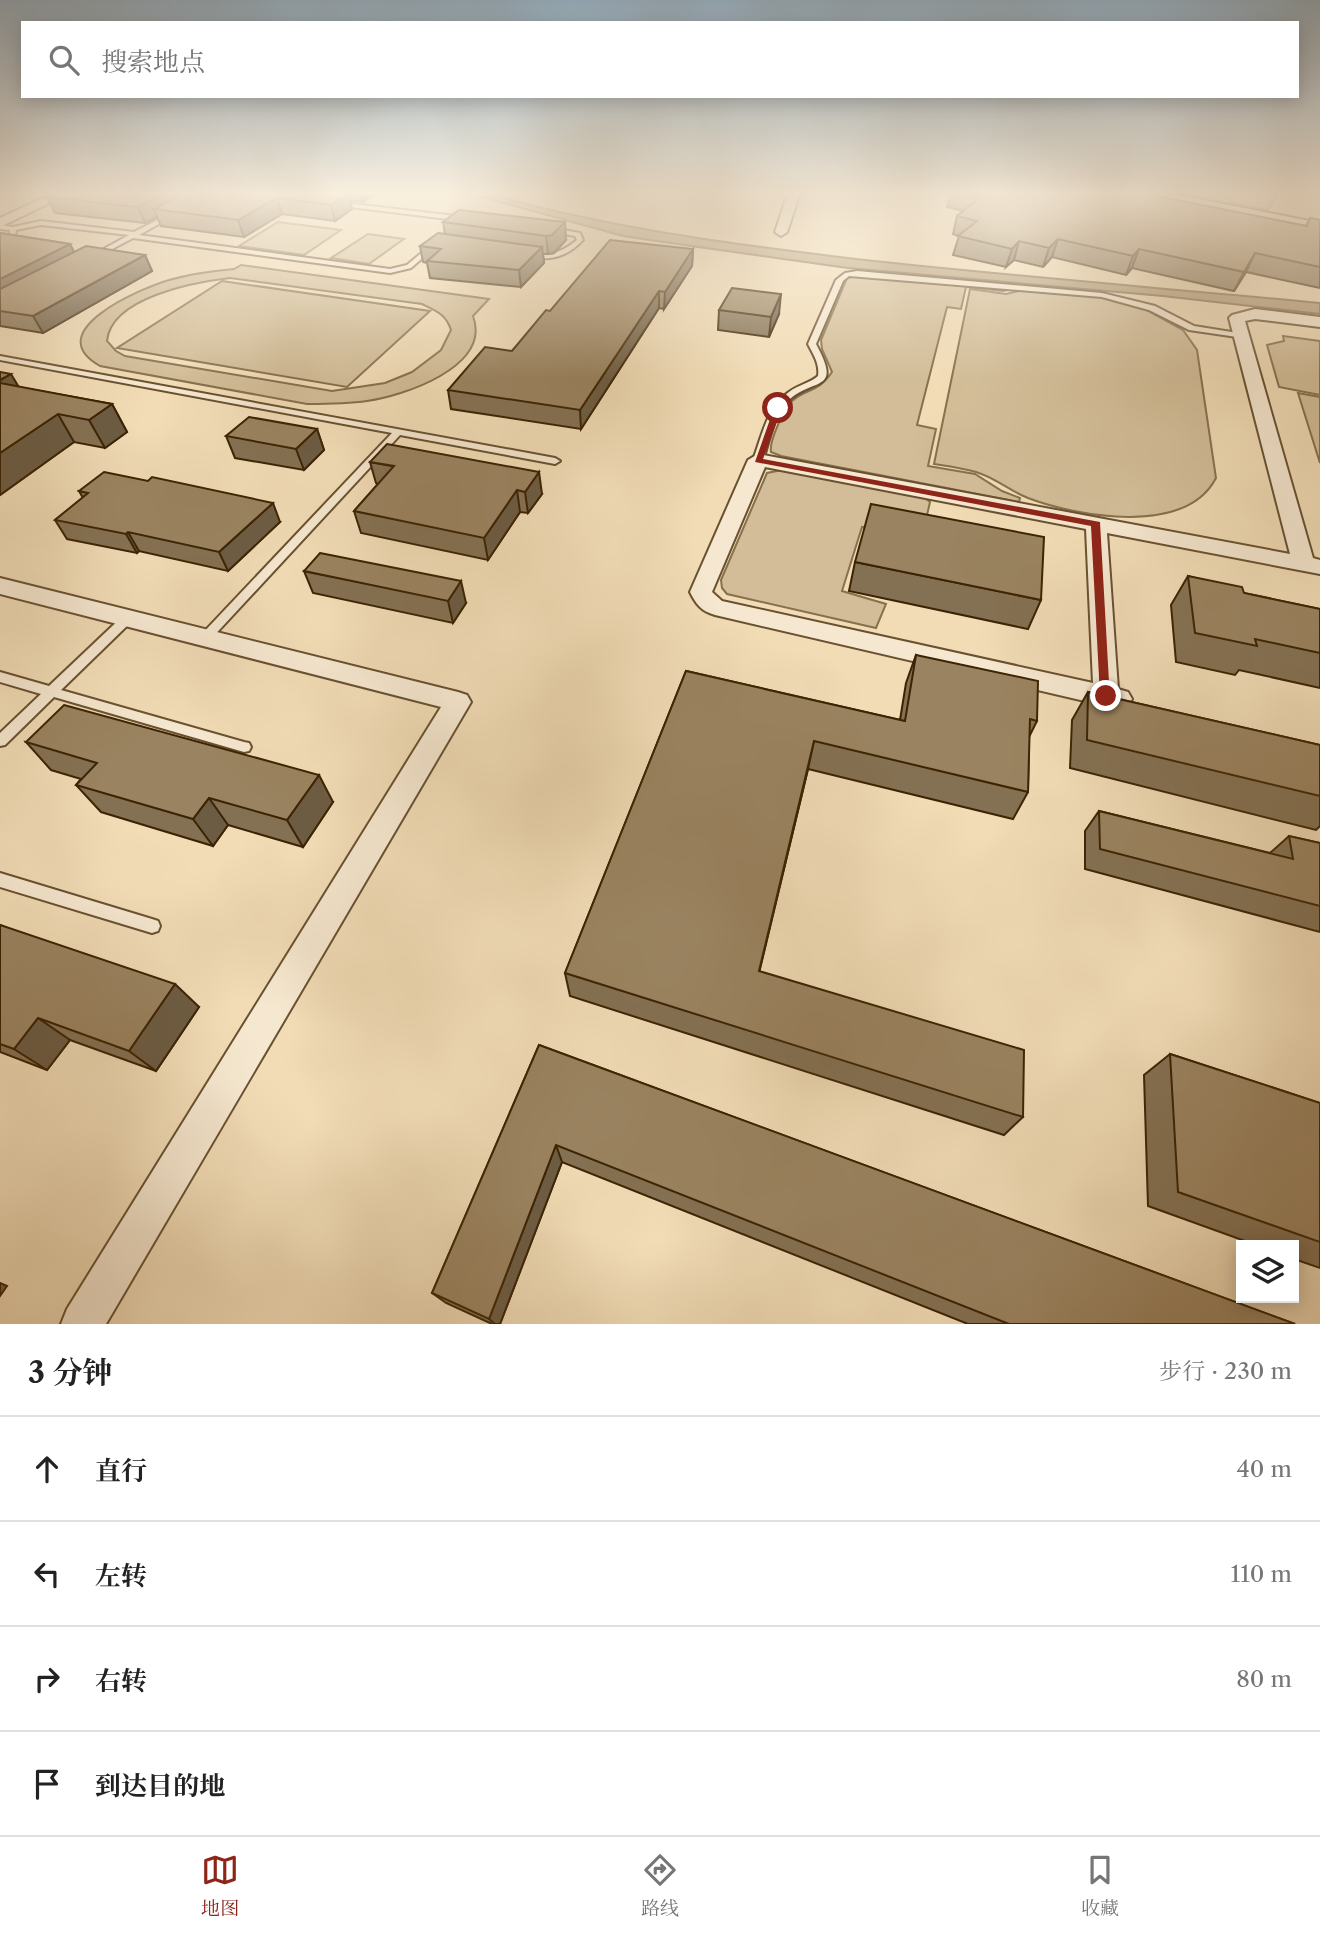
<!DOCTYPE html>
<html lang="zh">
<meta charset="utf-8">
<style>
:root{--surface:#fff;--page:#f2f2f2;--text:#222;--muted:#767676;--line:#e0e0e0;--accent:#8f2418}
body{margin:0;font-family:"Libre Caslon Text","Noto Serif SC",serif;background:var(--page);color:var(--text)}
.controls{position:absolute;right:21px;bottom:21px;display:grid;overflow:hidden;border-radius:0px;box-shadow:0 4px 18px #0003}
.controls button{width:63px;height:63px;display:grid;place-items:center;padding:0;border:0;border-bottom:2px solid var(--line);background:var(--surface);color:var(--text);font:35px sans-serif}
.stop{position:absolute;width:21px;height:21px;margin:-16px;border:5px solid #8f2418;border-radius:50%;background:#fff}
.stop.end{background:#8f2418;border-color:#fff;box-shadow:0 2px 7px #0008}
.list{margin:0;padding:0;list-style:none}
h2{display:flex;justify-content:space-between;align-items:center;height:91px;margin:0;padding:0 28px;font-size:30px}
h2 small{font-size:23px;font-weight:400;color:var(--muted)}
.list li{display:grid;grid-template-columns:46px 1fr auto;gap:21px;align-items:center;box-sizing:border-box;height:105px;padding:0 28px;border-top:2px solid var(--line)}
.list b{display:block;font-size:26px;white-space:nowrap}
.list em{font-size:23px;font-style:normal;color:var(--muted)}
.icon{flex:none;width:38px;height:38px;fill:none;stroke:currentColor;stroke-width:2;stroke-linecap:round;stroke-linejoin:round}
.map{position:relative;flex:none;width:1320px;height:1324px;overflow:hidden}
.search{position:absolute;background:var(--surface);box-shadow:0 4px 18px #0003;left:21px;right:21px;top:21px;height:77px;display:flex;align-items:center;gap:18px;box-sizing:border-box;padding:0 24px;border-radius:0px;color:var(--muted);font-size:26px}
.sheet{height:511px;background:var(--surface)}
nav{display:flex;justify-content:space-around;align-items:center;box-sizing:border-box;height:98px;border-top:2px solid var(--line);background:var(--surface);font-size:19px;color:var(--muted)}
nav a{display:grid;justify-items:center;gap:4px}
nav .on{color:var(--accent)}
.map>svg:first-child{display:block}
.green{fill:#d2bd98;stroke:#87704e;stroke-width:2;fill-rule:evenodd}
.water{fill:#b39d79;stroke:#836c4a;stroke-width:2}
.lines{fill:none;stroke-linecap:round;stroke-linejoin:round}
.lane-casing{stroke:#695130;stroke-width:4}
.street-casing{stroke:#695130;stroke-width:4}
.secondary-casing{stroke:#3c2303;stroke-width:4}
.lane{fill:#f6e8d0;fill-rule:evenodd}
.street{fill:#f6e8d0;fill-rule:evenodd}
.secondary{fill:#f6e8d0;fill-rule:evenodd}
.wall{fill:#847153;stroke:#3c2303;stroke-width:2}
.shaded-wall{fill:#6c5c43;stroke:#3c2303;stroke-width:2}
.building{fill:#9a8360;stroke:#3c2303;stroke-width:2}
.route{fill:#8f2418}
</style>
<div class="map">
<svg width="1320" height="1324" viewBox="0 0 1320 1324">
<rect width="100%" height="100%" fill="#f1dcb6"/>
<filter id="stains"><feTurbulence type="fractalNoise" baseFrequency=".00286" numOctaves="4"/><feColorMatrix values="0 0 0 0 .2 0 0 0 0 .09 0 0 0 0 .02 0 0 0 .5 -.17"/></filter>
<radialGradient id="worn" r=".72"><stop offset=".6" stop-color="#630" stop-opacity="0"/><stop offset="1" stop-color="#630" stop-opacity=".3"/></radialGradient>
<!-- green -->
<g class="green">
<polygon points="1227,193 1276,197 1268,210 1228,202"/>
<polygon points="278,222 341,230 304,255 239,246"/>
<polygon points="368,234 404,239 369,264 331,258"/>
<path d="M241 265 489 299 473 316C492 367 403 396 367 401 347 404 327 404 307 404L100 366C39 332 139 289 169 280 190 274 212 271 234 269ZM230 278 422 304C436 311 446 314 451 330L441 350 412 372 385 383 332 391 125 356 116 351 107 341C111 297 196 282 230 278Z"/>
<path d="M857 276 1016 288 1003 291 966 287 961 309 947 307 917 425 936 429 928 466 975 474 1002 491 1020 498 1019 502 781 456 771 452C769 441 784 409 792 401 808 387 817 394 832 372L822 349 821 340 847 278Z"/>
<polygon points="222,281 430,311 347,387 117,348"/>
<path d="M970 289 1006 294 1023 290 1100 296 1145 309 1183 330 1197 350 1216 478C1186 536 1078 517 1028 498 1010 491 994 477 976 472 962 468 947 466 934 464Z"/>
<polygon points="1283,336 1320,341 1320,395 1279,387 1267,345 1284,341"/>
<polygon points="1298,393 1320,397 1320,463"/>
<polygon points="787,469 923,496 930,502 922,537 862,527 842,591 886,604 876,628 727,594 722,588 721,580 767,473"/>
</g>
<!-- water -->
<path class="water" d="M468 193H486C607 228 732 244 856 259 1010 276 1165 288 1320 303V314L1163 296 848 268 684 245 623 236Z"/>
<g class="lines">
<defs>
<g id="lane">
<polygon points="336,202 464,217 467,219 464,221 334,205"/>
<polygon points="173,212 175,215 139,235 390,269 407,265 431,245 436,246 411,268 390,273 133,238 93,259 90,257 91,256 129,235 41,225 16,230 15,236 12,238 9,236 10,230 0,229 0,225 13,227 41,221 134,232"/>
<path d="M552 228 580 233 583 240C566 258 549 261 525 257L524 256 527 254C548 256 560 254 577 240L575 236 550 231 549 230Z"/>
<path d="M857 271 1102 293 1155 306 1194 326 1244 334 1248 336 1244 338 1189 330 1149 310 1102 297 849 276 843 281 816 344C844 395 811 376 786 403 773 418 769 442 763 460L761 462H755L753 460C762 436 767 407 789 392 798 385 810 383 818 376 820 364 813 354 808 344L836 280 845 273Z"/>
<polygon points="0,356 555,458 560,461 555,464 400,435 209,641 201,641 199,638 201,635 392,433 0,360"/>
<polygon points="128,614 134,618 132,621 61,690 244,742 249,743 251,747 249,751 244,752 54,697 5,745 0,746 0,733 41,694 0,682 0,672 49,686 124,615"/>
<polygon points="0,873 152,919 158,921 160,926 158,931 152,933 0,887"/>
</g>
<g id="street">
<polygon points="54,193 70,193 0,227 0,218"/>
<polygon points="788,193 800,193 787,232 781,236 775,232"/>
<path d="M1255 309 1320 317V327L1255 319 1245 321 1313 558 1320 560V574L1107 533 1118 689 1128 692 1132 699 1128 706 1119 709 715 615C701 611 696 604 690 592L748 460 758 454 1290 554 1229 318 1232 315ZM765 467 1086 529 1093 683 722 601 712 592Z"/>
<polygon points="0,578 458,692 467,695 471,702 106,1324 61,1324 67,1309 441,707 0,594"/>
</g>
<polygon id="secondary" points="1135,193 1169,193 1320,223 1320,233 1143,198"/>
</defs>
<!-- lane casing -->
<use href="#lane" class="lane-casing"/>
<!-- street casing -->
<use href="#street" class="street-casing"/>
<!-- secondary casing -->
<use href="#secondary" class="secondary-casing"/>
<!-- lane -->
<use href="#lane" class="lane"/>
<!-- street -->
<use href="#street" class="street"/>
<!-- secondary -->
<use href="#secondary" class="secondary"/>
</g>
<!-- wall -->
<g class="wall">
<polygon points="55,193 375,193 363,202 350,200 352,209 335,221 282,214 244,237 161,226 157,217 145,223 55,213 47,197"/>
<polygon points="951,193 1141,193 1306,226 1310,218 1320,220 1320,288 1246,272 1234,291 1132,268 1126,275 1052,257 1043,267 1014,260 1006,267 953,255 959,236 953,234 957,216 964,211 947,207"/>
<polygon points="459,210 566,240 554,253 548,254 543,254 544,263 521,287 430,278 427,263 423,262 420,246 445,234 443,222"/>
<polygon points="0,233 70,244 74,252 145,255 152,271 43,333 0,326"/>
<polygon points="693,249 692,266 664,309 659,308 581,429 451,409 448,390 512,351 550,311"/>
<polygon points="719,310 779,314 769,337 718,330"/>
<polygon points="0,372 18,387 112,404 127,432 105,448 74,442 0,495"/>
<polygon points="317,429 324,450 304,470 235,458 226,436"/>
<polygon points="370,462 542,494 528,513 520,512 488,560 361,533 354,511 378,484 376,483"/>
<polygon points="79,491 280,522 228,571 139,551 137,553 67,539 55,520 83,498"/>
<polygon points="855,562 1041,600 1028,629 849,591"/>
<polygon points="304,571 466,603 453,623 313,593"/>
<polygon points="1188,576 1244,593 1320,609 1320,688 1239,670 1235,675 1176,662 1171,605"/>
<polygon points="916,655 1037,721 1029,737 1028,792 1013,819 808,769 759,972 1023,1117 1004,1135 570,996 565,973 686,671 900,720 906,683"/>
<polygon points="1088,692 1320,745 1320,826 1316,830 1070,768 1072,720"/>
<polygon points="26,742 333,802 303,847 228,825 213,846 101,812 76,785 81,779 51,770"/>
<polygon points="1099,811 1270,853 1289,836 1320,843 1320,932 1085,869 1085,831"/>
<polygon points="0,925 199,1007 156,1071 70,1040 47,1070 0,1052"/>
<polygon points="539,1045 1295,1324 968,1324 562,1162 500,1324 492,1324 446,1303 432,1293"/>
<polygon points="1170,1054 1320,1103 1320,1268 1294,1259 1294,1245 1256,1245 1148,1206 1144,1075"/>
</g>
<!-- shaded-wall -->
<g class="shaded-wall">
<polygon points="165,193 201,193 154,209 157,217 145,223 138,207"/>
<polygon points="349,193 352,209 335,221 331,205"/>
<polygon points="361,193 375,193 363,202"/>
<polygon points="277,198 282,214 244,237 238,220"/>
<polygon points="565,222 566,240 554,253 548,254 546,236"/>
<polygon points="1058,239 1052,257 1043,267 1049,248"/>
<polygon points="1019,241 1014,260 1006,267 1012,249"/>
<polygon points="70,244 77,259 0,300 0,279"/>
<polygon points="542,247 544,263 521,287 519,270"/>
<polygon points="693,249 692,266 664,309 665,292"/>
<polygon points="1139,249 1132,268 1126,275 1133,256"/>
<polygon points="1255,253 1246,272 1234,291 1244,272"/>
<polygon points="145,255 152,271 43,333 33,316"/>
<polygon points="659,291 659,308 581,429 580,410"/>
<polygon points="781,294 779,314 769,337 771,317"/>
<polygon points="11,374 23,394 0,403 0,380"/>
<polygon points="112,404 127,432 105,448 89,420"/>
<polygon points="58,414 74,442 0,495 0,453"/>
<polygon points="317,429 324,450 304,470 296,449"/>
<polygon points="539,472 542,494 528,513 525,492"/>
<polygon points="517,490 520,512 488,560 484,538"/>
<polygon points="273,503 280,522 228,571 219,552"/>
<polygon points="128,532 139,551 137,553 126,534"/>
<polygon points="461,581 466,603 453,623 448,601"/>
<polygon points="814,741 808,769 754,994 759,971"/>
<polygon points="319,775 333,802 303,847 287,820"/>
<polygon points="209,798 228,825 213,846 193,819"/>
<polygon points="175,984 199,1007 156,1071 129,1051"/>
<polygon points="38,1018 70,1040 47,1070 14,1049"/>
<polygon points="556,1145 562,1162 500,1324 495,1324 489,1319"/>
<polygon points="0,1283 7,1286 0,1296"/>
</g>
<!-- building -->
<g class="building">
<polygon points="55,193 165,193 138,207 47,197"/>
<polygon points="185,193 348,193 331,205 277,198 238,220 154,209"/>
<polygon points="966,193 1141,193 1307,226 1310,218 1320,220 1320,267 1255,253 1244,272 1139,249 1133,256 1058,239 1049,248 1019,241 1012,249 958,236 977,221 957,216 981,196"/>
<polygon points="459,210 565,222 552,235 546,236 443,222"/>
<polygon points="0,233 70,244 0,279"/>
<polygon points="438,233 542,247 519,270 427,261 441,249 420,246"/>
<polygon points="610,240 693,249 665,292 659,291 580,410 448,390 485,347 512,351 546,310 550,311"/>
<polygon points="86,246 145,255 33,316 0,311 0,289"/>
<polygon points="732,288 781,294 771,317 719,310"/>
<polygon points="0,372 11,374 0,380"/>
<polygon points="0,383 112,404 89,420 58,414 0,453"/>
<polygon points="249,417 317,429 296,449 226,436"/>
<polygon points="387,444 539,472 525,492 517,490 484,538 354,511 394,466 370,462"/>
<polygon points="104,472 148,481 152,477 273,503 219,552 128,532 126,534 55,520 88,493 79,491"/>
<polygon points="871,504 1044,537 1041,600 855,562"/>
<polygon points="320,553 461,581 448,601 304,571"/>
<polygon points="1188,576 1242,587 1244,593 1320,609 1320,653 1255,639 1257,646 1195,633"/>
<polygon points="916,655 1038,681 1037,721 1030,719 1028,792 814,741 759,971 1024,1050 1023,1117 565,973 686,671 905,721"/>
<polygon points="1088,692 1320,745 1320,796 1087,740"/>
<polygon points="64,705 319,775 287,820 209,798 193,819 76,785 97,763 26,742"/>
<polygon points="1099,811 1293,859 1289,836 1320,843 1320,906 1100,849"/>
<polygon points="0,925 175,984 129,1051 38,1018 14,1049 0,1044"/>
<polygon points="539,1045 1295,1324 1009,1324 556,1145 489,1319 432,1293"/>
<polygon points="1170,1054 1320,1103 1320,1242 1178,1192"/>
</g>
<!-- sky -->
<linearGradient id="sky" x2="0" y2="1"><stop stop-color="#93abbc"/><stop offset="0.51" stop-color="#f9efde"/><stop offset="1" stop-color="#f9efde" stop-opacity="0"/></linearGradient>
<rect width="1320" height="379" fill="url(#sky)"/>
<!-- route -->
<polygon class="route" points="778,405 782,408 763,459 1100,522 1110,700 1101,700 1100,696 1091,526 755,462 774,408"/>
<rect width="100%" height="100%" filter="url(#stains)"/>
<rect width="100%" height="100%" fill="url(#worn)"/>
</svg>
<div class="controls">
<button><svg class="icon" aria-label="layers" viewBox="0 0 24 24"><path d="M12 4l9 5-9 5-9-5zM3 14l9 5 9-5"/></svg></button>
</div>
<div class="stop" style="left:778px;top:408px"></div>
<div class="stop end" style="left:1106px;top:696px"></div>
<div class="search"><svg class="icon" aria-label="search" viewBox="0 0 24 24"><circle cx="10" cy="10" r="6"/><path d="M15 15l6 6"/></svg>搜索地点</div>
</div>
<section class="sheet">
<h2>3 分钟<small>步行 · 230 m</small></h2>
<ul class="list">
<li><svg class="icon" aria-label="ahead" viewBox="0 0 24 24"><path d="M12 20V5M6 11l6-6 6 6"/></svg><div><b>直行</b></div><em>40 m</em></li>
<li><svg class="icon" aria-label="left" viewBox="0 0 24 24"><path d="M17 20v-9H6M10 6l-5 5 5 5"/></svg><div><b>左转</b></div><em>110 m</em></li>
<li><svg class="icon" aria-label="right" viewBox="0 0 24 24"><path d="M7 20v-9h11M14 6l5 5-5 5"/></svg><div><b>右转</b></div><em>80 m</em></li>
<li><svg class="icon" aria-label="arrive" viewBox="0 0 24 24"><path d="M6 21V4h12l-3 4 3 4H6"/></svg><div><b>到达目的地</b></div></li>
</ul>
</section>
<nav>
<a class="on"><svg class="icon" aria-label="map" viewBox="0 0 24 24"><path d="M3 6l6-2 6 2 6-2v14l-6 2-6-2-6 2zM9 4v14M15 6v14"/></svg>地图</a>
<a><svg class="icon" aria-label="directions" viewBox="0 0 24 24"><path d="M12 3l9 9-9 9-9-9zM9 14v-3h6M13 9l2 2-2 2"/></svg>路线</a>
<a><svg class="icon" aria-label="saved" viewBox="0 0 24 24"><path d="M7 4h10v16l-5-4-5 4z"/></svg>收藏</a>
</nav>
